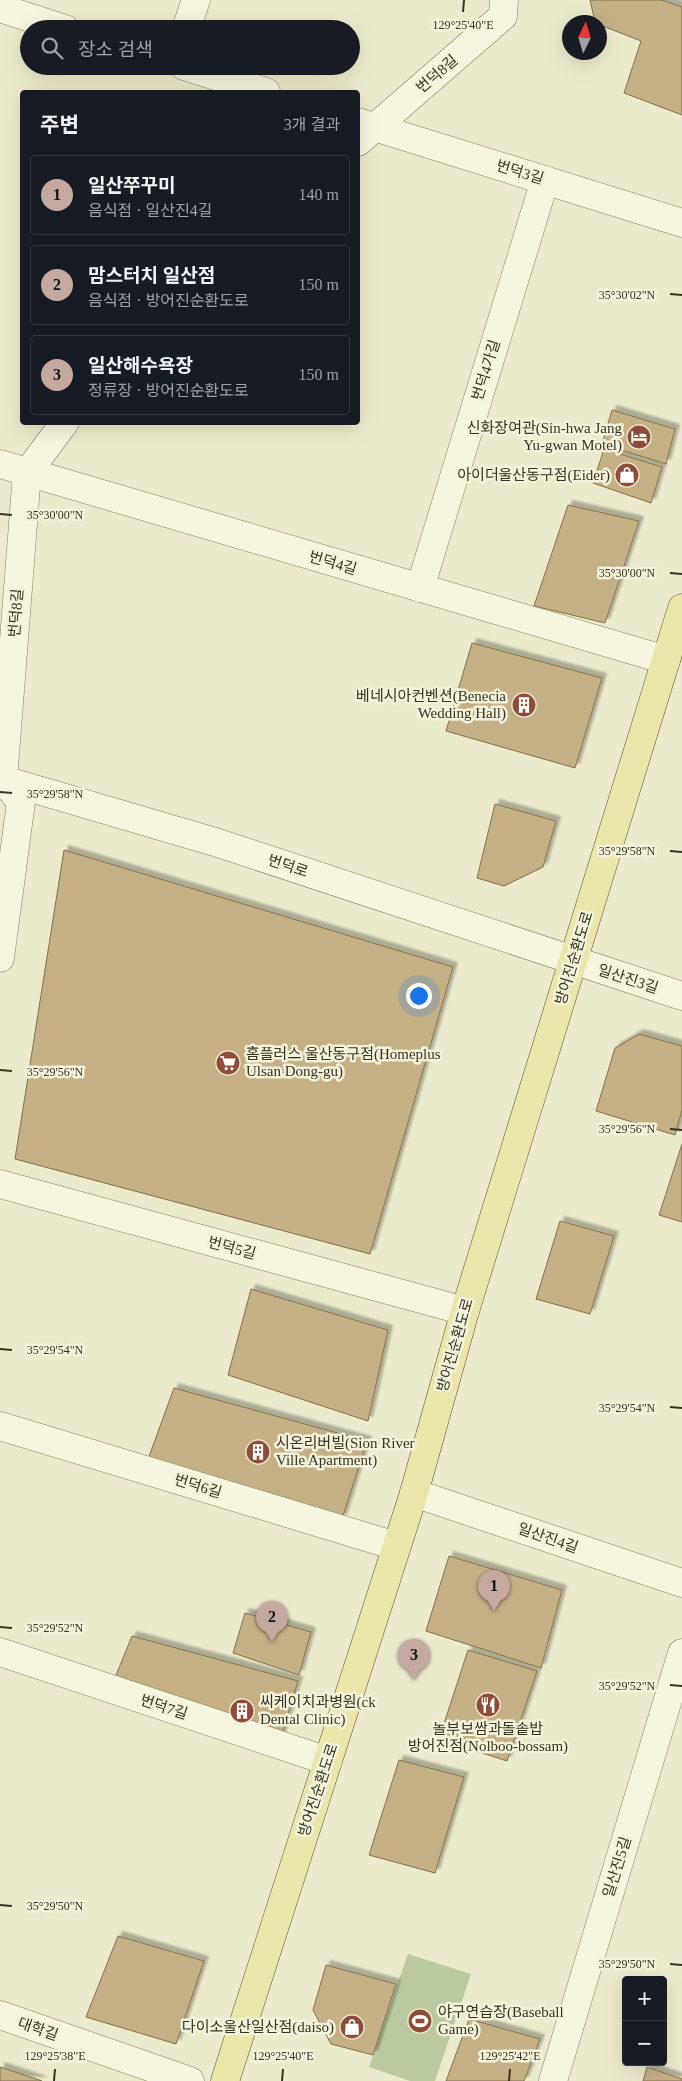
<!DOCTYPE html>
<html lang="ko">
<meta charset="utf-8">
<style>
:root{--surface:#171b24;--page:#242831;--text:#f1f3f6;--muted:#9ea1a6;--line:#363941;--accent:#c5a8a0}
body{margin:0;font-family:"Times New Roman","Noto Sans KR",serif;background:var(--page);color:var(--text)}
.controls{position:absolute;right:15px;bottom:15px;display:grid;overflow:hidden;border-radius:5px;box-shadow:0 5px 20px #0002}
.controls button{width:45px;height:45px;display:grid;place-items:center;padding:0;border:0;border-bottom:1px solid var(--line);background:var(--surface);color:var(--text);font:25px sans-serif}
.compass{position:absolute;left:562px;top:15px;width:45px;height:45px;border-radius:50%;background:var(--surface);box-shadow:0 5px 20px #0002;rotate:5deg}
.you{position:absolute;left:418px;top:995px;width:18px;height:18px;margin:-12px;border:4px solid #fff;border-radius:50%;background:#1a73e8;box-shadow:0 0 0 8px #1a73e833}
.badge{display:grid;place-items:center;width:32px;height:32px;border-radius:50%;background:var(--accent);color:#111;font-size:16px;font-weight:700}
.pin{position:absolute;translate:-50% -41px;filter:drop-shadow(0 1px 2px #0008)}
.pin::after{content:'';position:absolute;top:26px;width:18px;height:15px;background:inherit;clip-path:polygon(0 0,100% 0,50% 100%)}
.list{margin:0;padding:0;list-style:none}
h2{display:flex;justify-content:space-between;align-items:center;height:65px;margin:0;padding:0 20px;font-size:21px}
h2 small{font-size:16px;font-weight:400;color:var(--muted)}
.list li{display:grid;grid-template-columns:32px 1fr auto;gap:15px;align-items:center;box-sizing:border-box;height:80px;margin:0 10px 10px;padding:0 10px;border:1px solid var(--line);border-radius:5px}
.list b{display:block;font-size:19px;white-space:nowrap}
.list p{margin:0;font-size:16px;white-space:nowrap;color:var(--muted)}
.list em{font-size:16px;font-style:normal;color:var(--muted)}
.icon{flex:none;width:28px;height:28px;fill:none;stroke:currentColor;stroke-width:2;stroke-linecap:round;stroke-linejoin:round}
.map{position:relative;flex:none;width:682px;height:2081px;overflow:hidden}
.search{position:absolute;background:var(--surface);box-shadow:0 5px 20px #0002;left:20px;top:20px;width:340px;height:55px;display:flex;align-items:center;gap:12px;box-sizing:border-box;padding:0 18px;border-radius:28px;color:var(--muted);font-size:19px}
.panel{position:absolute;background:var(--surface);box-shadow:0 5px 20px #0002;left:20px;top:90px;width:340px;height:335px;border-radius:5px}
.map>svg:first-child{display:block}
.green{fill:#bac9a0}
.building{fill:#c5b086;stroke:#846f49;filter:url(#shadow)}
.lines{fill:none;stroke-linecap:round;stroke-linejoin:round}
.minor-casing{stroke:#877f61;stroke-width:29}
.major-casing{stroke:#564c34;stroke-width:29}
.minor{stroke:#f6f5df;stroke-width:28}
.major{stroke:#eae5a8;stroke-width:28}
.ticks{fill:none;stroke:#393323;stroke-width:2}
.labels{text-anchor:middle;stroke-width:5;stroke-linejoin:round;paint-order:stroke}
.street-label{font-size:15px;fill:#393323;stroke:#f3f2db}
.poi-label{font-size:15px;fill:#393323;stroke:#f3f2db;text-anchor:end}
.ticks-label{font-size:12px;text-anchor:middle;fill:#393323;stroke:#f3f2db;stroke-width:5;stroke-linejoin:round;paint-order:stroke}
</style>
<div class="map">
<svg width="682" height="2081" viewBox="0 0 682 2081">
<defs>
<filter id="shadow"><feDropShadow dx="4.5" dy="-4.5" stdDeviation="1" flood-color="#0004"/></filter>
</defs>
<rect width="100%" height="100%" fill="#ebeacc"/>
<!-- green -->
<polygon class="green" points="408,1954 471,1974 435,2081 410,2081 369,2067"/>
<!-- building -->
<g class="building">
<polygon points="590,0 662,0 682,7 682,115 624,93 641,41 600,25 600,22 595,22"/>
<polygon points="612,410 675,429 666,464 602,444"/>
<polygon points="604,449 662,467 651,503 593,483"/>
<polygon points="568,505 639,521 605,623 534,606"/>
<polygon points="472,643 602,678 575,768 446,731"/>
<polygon points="495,804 556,821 543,867 504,886 477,878"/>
<polygon points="64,850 453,967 370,1254 15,1159"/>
<polygon points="639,1034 682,1046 682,1110 675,1135 596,1111 615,1048"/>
<polygon points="682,1144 682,1222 659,1215"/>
<polygon points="560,1221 614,1236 590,1314 536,1299"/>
<polygon points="251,1289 388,1330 368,1421 228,1375"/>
<polygon points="174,1388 367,1441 342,1519 147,1462"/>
<polygon points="449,1556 562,1590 541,1668 426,1631"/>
<polygon points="245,1613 311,1632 299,1675 233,1653"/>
<polygon points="132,1636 298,1681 281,1737 112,1685"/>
<polygon points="468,1650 537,1671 507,1761 439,1739"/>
<polygon points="399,1760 464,1777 435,1873 369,1855"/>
<polygon points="118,1936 204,1961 176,2044 86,2017"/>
<polygon points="326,1965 396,1984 373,2055 331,2044 313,2010"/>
<polygon points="469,2019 540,2039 524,2081 446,2081"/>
<polygon points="0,2067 42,2081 0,2081"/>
<polygon points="647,2067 682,2079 682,2081 643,2081"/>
</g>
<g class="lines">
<defs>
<g id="minor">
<polyline points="0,8 65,29"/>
<polyline points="186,29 196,0"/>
<polyline points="184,66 266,92"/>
<polyline points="358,122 682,223"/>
<polyline points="358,142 503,16 504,0"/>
<polyline points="0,464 666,660"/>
<polyline points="420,588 545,180"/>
<polyline points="0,779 215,842 682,996"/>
<polyline points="0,958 21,802 3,780 27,473 65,422"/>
<polyline points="0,1184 465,1311"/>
<polyline points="0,1426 396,1546"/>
<polyline points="414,1493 682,1583"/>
<polyline points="0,1652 328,1761"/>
<polyline points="0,2015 190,2081"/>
<polyline points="553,2081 682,1653"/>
</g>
<polyline id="major" points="225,2081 414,1493 465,1311 682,608"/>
</defs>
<!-- minor casing -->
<use href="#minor" class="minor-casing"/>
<!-- major casing -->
<use href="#major" class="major-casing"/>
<!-- minor -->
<use href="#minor" class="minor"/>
<!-- major -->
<use href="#major" class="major"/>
</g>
<!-- ticks -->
<path class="ticks" d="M463 12 464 0M670 294 682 295M0 514 12 515M670 573 682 574M0 792 12 793M670 851 682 852M0 1070 12 1071M670 1129 682 1130M0 1349 12 1350M670 1407 682 1408M0 1627 12 1628M670 1685 682 1686M0 1905 12 1906M670 1964 682 1965M54 2081 55 2069M282 2081 283 2069M509 2081 510 2069"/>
<!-- icons -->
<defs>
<symbol id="hotel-disc" viewBox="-11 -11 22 22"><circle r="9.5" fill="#904c37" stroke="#f3f2db"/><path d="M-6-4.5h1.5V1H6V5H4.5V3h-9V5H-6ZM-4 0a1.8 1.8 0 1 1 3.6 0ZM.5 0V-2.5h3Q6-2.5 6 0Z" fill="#fff"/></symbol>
<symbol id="shop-disc" viewBox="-11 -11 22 22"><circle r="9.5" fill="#904c37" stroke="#f3f2db"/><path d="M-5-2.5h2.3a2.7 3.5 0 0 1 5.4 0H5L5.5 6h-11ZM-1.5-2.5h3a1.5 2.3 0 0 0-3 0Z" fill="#fff"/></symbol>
<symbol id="building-disc" viewBox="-11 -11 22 22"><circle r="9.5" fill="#904c37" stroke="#f3f2db"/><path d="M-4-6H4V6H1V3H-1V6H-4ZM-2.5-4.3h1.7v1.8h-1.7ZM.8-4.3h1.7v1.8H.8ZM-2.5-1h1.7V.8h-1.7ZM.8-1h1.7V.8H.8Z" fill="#fff"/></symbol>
<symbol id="supermarket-disc" viewBox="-11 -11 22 22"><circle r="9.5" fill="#904c37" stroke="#f3f2db"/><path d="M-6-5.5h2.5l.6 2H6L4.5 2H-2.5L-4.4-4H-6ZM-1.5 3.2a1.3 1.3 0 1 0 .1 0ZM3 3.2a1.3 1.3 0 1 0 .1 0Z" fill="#fff"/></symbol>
<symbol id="restaurant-disc" viewBox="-11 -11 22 22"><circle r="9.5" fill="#904c37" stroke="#f3f2db"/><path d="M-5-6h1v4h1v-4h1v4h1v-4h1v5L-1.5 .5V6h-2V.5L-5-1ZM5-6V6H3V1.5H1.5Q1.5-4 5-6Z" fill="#fff"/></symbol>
<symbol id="stadium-disc" viewBox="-11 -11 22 22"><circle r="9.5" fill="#904c37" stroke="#f3f2db"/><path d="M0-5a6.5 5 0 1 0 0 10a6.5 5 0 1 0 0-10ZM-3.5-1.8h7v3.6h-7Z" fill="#fff"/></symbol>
</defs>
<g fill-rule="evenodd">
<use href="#hotel-disc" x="625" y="423" width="28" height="28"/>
<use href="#shop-disc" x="613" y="461" width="28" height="28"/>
<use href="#building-disc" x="510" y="691" width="28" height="28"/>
<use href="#supermarket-disc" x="214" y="1049" width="28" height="28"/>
<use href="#building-disc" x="244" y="1438" width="28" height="28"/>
<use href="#restaurant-disc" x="474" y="1691" width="28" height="28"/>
<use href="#building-disc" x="228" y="1697" width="28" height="28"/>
<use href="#stadium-disc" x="406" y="2007" width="28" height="28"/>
<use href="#shop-disc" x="338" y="2013" width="28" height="28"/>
</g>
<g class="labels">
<!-- street labels -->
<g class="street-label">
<text transform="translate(437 74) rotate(-41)" y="5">번덕8길</text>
<text transform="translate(520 172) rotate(17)" y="5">번덕3길</text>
<text transform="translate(486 370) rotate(-73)" y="5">번덕4가길</text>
<text transform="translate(333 563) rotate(16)" y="5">번덕4길</text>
<text transform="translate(16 613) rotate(-86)" y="5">번덕8길</text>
<text transform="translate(288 866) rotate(18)" y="5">번덕로</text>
<text transform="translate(574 958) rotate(-73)" y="5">방어진순환도로</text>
<text transform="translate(628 979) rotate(18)" y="5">일산진3길</text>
<text transform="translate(232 1248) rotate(15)" y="5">번덕5길</text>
<text transform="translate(455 1345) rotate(-74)" y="5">방어진순환도로</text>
<text transform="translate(198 1486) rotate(17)" y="5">번덕6길</text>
<text transform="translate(548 1538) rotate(19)" y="5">일산진4길</text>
<text transform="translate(164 1707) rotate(18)" y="5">번덕7길</text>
<text transform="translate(318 1790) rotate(-72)" y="5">방어진순환도로</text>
<text transform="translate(617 1867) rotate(-73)" y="5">일산진5길</text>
<text transform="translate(38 2029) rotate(19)" y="5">대학길</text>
</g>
<!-- poi labels -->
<g class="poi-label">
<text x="622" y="433">신화장여관(Sin-hwa Jang<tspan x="622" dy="17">Yu-gwan Motel)</tspan></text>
<text x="610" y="480">아이더울산동구점(Eider)</text>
<text x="506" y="701">베네시아컨벤션(Benecia<tspan x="506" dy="17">Wedding Hall)</tspan></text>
<text x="246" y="1059" text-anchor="start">홈플러스 울산동구점(Homeplus<tspan x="246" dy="17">Ulsan Dong-gu)</tspan></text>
<text x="276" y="1448" text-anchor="start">시온리버빌(Sion River<tspan x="276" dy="17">Ville Apartment)</tspan></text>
<text x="260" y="1707" text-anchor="start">씨케이치과병원(ck<tspan x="260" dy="17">Dental Clinic)</tspan></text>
<text x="488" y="1734" text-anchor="middle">놀부보쌈과돌솥밥<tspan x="488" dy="17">방어진점(Nolboo-bossam)</tspan></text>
<text x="438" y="2017" text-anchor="start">야구연습장(Baseball<tspan x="438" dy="17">Game)</tspan></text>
<text x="334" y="2032">다이소울산일산점(daiso)</text>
</g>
</g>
<g class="ticks-label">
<text x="463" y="29">129°25'40"E</text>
<text x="627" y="299">35°30'02"N</text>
<text x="55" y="519">35°30'00"N</text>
<text x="627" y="577">35°30'00"N</text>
<text x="55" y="798">35°29'58"N</text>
<text x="627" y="855">35°29'58"N</text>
<text x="55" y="1076">35°29'56"N</text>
<text x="627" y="1133">35°29'56"N</text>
<text x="55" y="1354">35°29'54"N</text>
<text x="627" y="1412">35°29'54"N</text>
<text x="55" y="1632">35°29'52"N</text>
<text x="627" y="1690">35°29'52"N</text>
<text x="55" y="1910">35°29'50"N</text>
<text x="627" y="1968">35°29'50"N</text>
<text x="55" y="2060">129°25'38"E</text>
<text x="283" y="2060">129°25'40"E</text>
<text x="510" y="2060">129°25'42"E</text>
</g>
</svg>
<div class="controls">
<button>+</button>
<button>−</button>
</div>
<svg class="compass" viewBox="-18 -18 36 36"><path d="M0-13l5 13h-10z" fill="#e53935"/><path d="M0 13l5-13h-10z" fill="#9ea1a6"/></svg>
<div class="you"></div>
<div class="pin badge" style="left:494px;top:1611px">1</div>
<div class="pin badge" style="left:272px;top:1642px">2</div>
<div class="pin badge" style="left:414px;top:1680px">3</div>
<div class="search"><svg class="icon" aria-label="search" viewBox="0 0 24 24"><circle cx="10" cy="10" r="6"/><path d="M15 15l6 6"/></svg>장소 검색</div>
<section class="panel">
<h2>주변<small>3개 결과</small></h2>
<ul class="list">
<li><span class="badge">1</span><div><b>일산쭈꾸미</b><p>음식점 · 일산진4길</p></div><em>140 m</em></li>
<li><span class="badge">2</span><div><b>맘스터치 일산점</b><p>음식점 · 방어진순환도로</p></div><em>150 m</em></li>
<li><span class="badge">3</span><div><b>일산해수욕장</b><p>정류장 · 방어진순환도로</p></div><em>150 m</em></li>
</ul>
</section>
</div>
